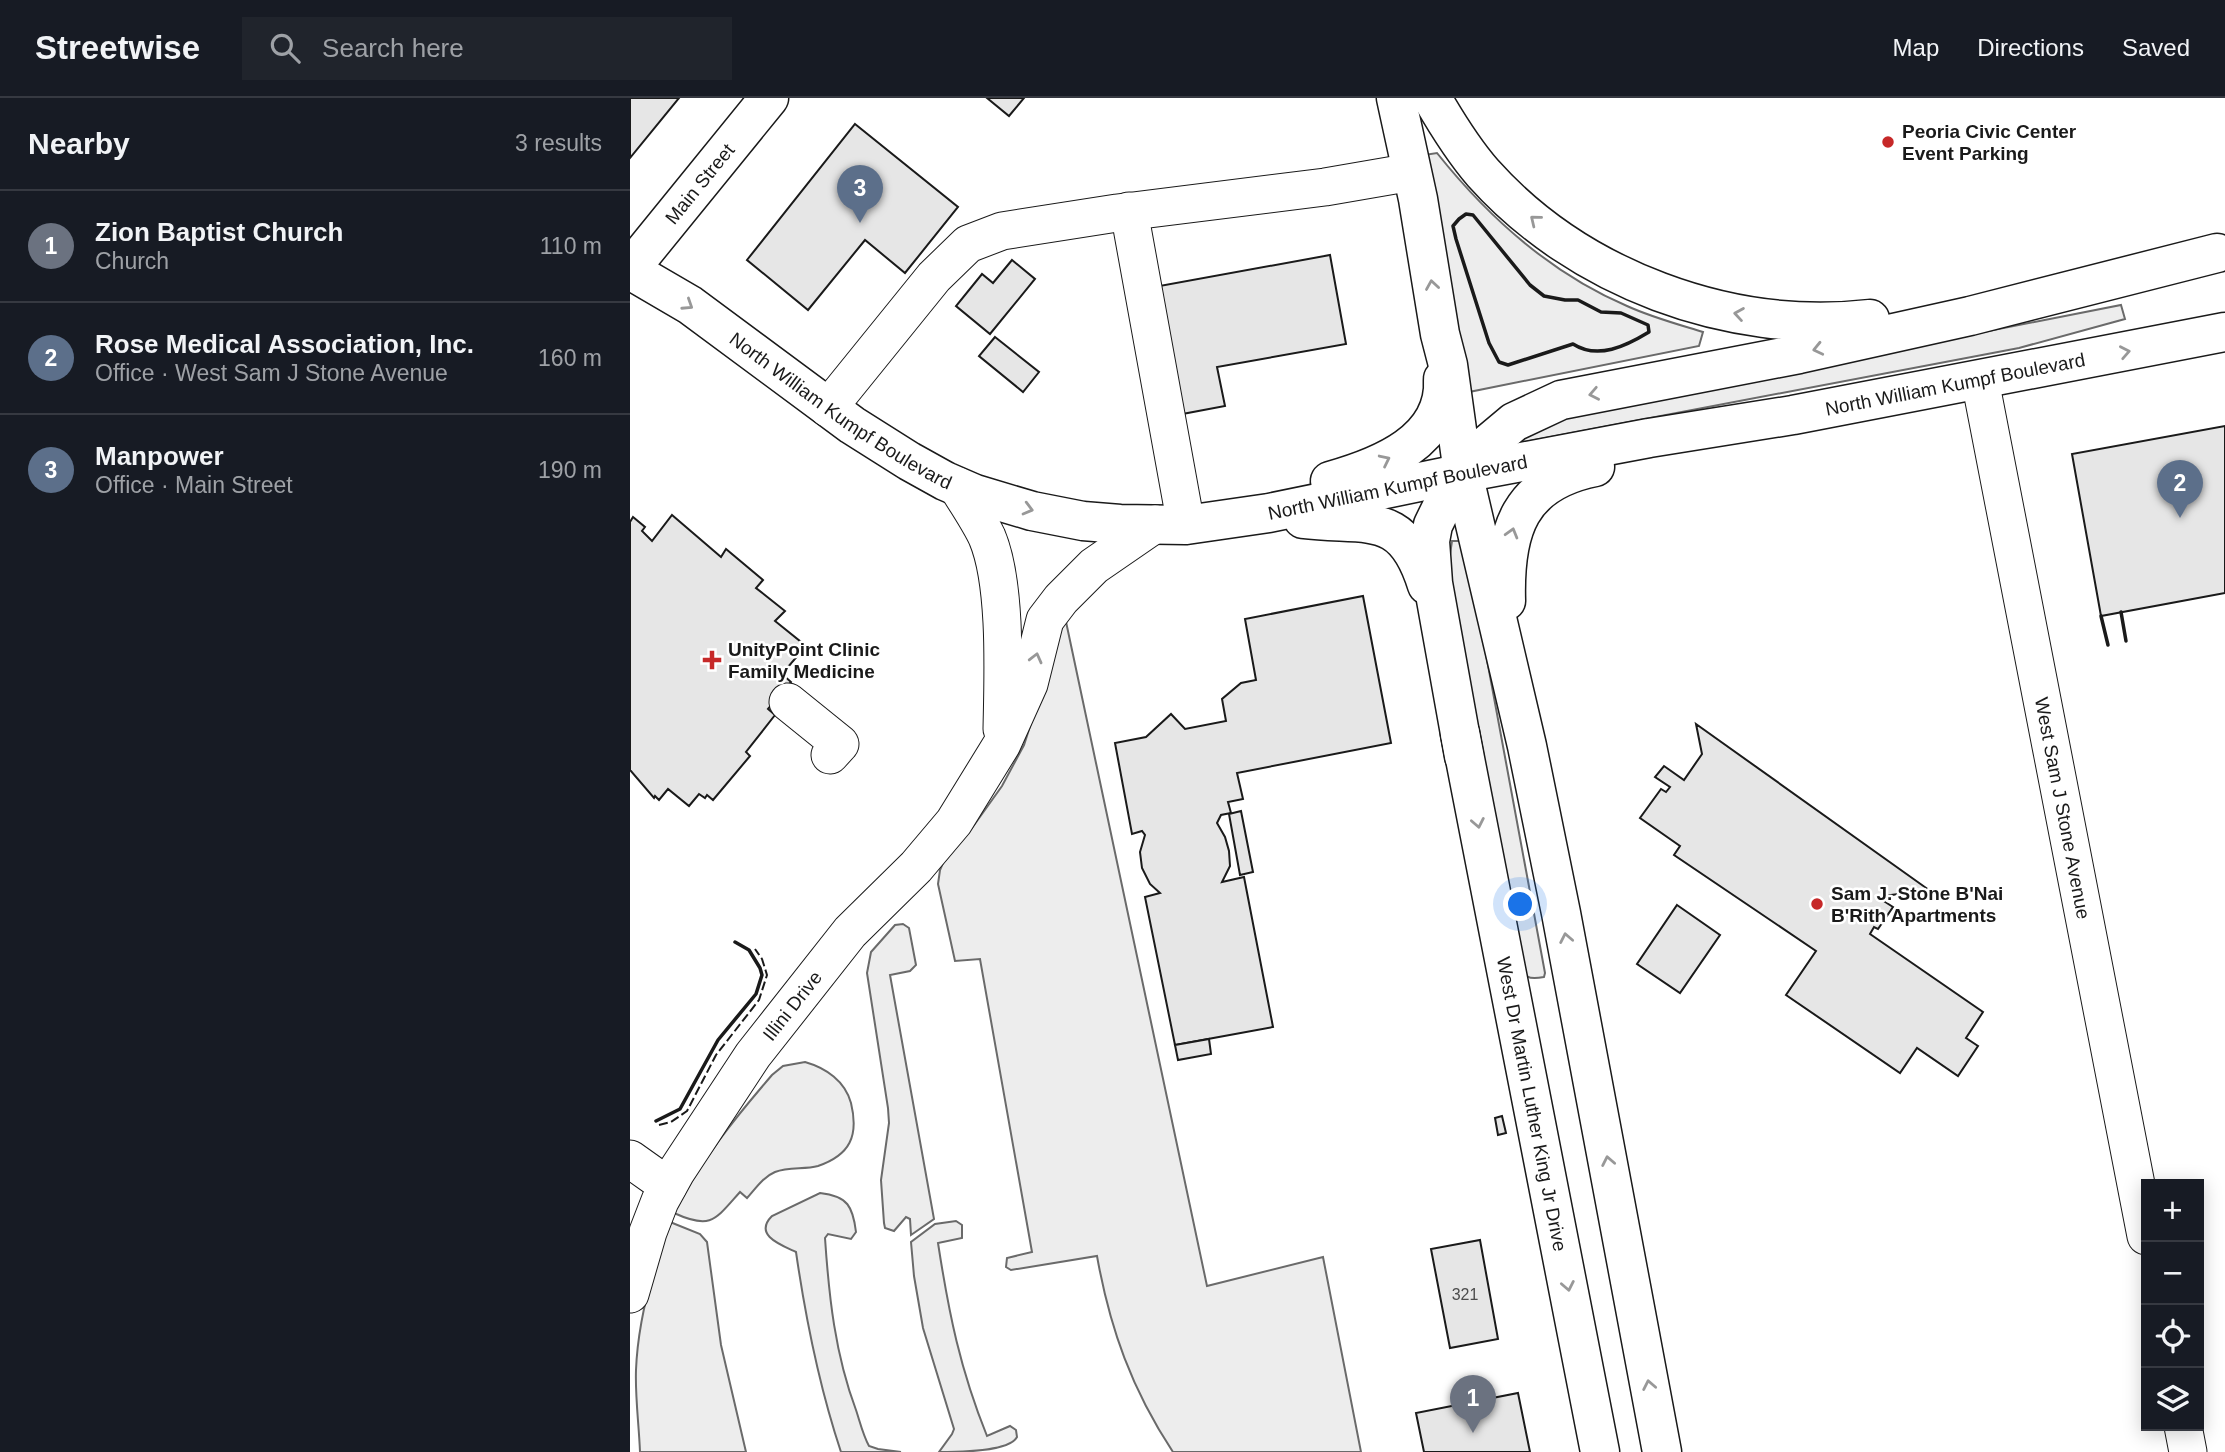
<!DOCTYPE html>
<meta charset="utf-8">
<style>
:root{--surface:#171b24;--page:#20242c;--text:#f1f3f6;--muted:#9ea1a6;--line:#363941;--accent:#1a73e8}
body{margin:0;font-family:Helvetica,sans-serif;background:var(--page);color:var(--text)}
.controls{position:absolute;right:21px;bottom:21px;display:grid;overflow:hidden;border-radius:0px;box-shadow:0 4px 18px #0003}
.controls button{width:63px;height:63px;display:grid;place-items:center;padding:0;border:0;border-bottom:2px solid var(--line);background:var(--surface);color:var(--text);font:35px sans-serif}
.you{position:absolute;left:891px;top:807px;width:24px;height:24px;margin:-18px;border:5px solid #fff;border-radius:50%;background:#1a73e8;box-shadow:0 0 0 10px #1a73e833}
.badge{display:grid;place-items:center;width:46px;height:46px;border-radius:50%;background:var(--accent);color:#fff;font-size:23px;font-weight:700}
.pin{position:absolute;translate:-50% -58px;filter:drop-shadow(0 2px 4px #0008)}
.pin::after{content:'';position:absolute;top:37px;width:24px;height:21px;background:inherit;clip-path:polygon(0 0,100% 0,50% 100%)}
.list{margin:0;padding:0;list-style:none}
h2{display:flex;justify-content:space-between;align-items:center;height:91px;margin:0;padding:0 28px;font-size:30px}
h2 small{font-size:23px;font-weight:400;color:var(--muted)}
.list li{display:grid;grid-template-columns:46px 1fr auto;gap:21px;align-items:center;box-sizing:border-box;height:112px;padding:0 28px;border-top:2px solid var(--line)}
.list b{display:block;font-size:26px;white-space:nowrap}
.list p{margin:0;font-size:23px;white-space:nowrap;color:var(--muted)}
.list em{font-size:23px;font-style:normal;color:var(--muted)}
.icon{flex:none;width:38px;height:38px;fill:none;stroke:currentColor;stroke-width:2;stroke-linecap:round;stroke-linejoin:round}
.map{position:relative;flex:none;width:1595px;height:1354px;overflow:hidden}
header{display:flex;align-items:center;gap:42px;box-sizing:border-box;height:98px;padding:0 35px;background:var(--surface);border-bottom:2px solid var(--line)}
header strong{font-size:33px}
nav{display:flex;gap:38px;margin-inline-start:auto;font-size:24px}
.search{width:490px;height:63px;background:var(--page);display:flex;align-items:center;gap:18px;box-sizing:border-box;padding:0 24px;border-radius:0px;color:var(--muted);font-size:26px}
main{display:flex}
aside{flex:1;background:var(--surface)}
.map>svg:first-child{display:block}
.green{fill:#ededed;stroke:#6a6a6a;stroke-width:2}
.building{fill:#e6e6e6;stroke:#1a1a1a;stroke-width:2}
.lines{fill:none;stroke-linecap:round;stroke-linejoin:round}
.minor-casing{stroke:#1a1a1a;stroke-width:39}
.major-casing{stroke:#1a1a1a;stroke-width:41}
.minor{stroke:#fff;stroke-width:37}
.major{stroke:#fff;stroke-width:38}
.fence{stroke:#1a1a1a;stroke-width:2;stroke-dasharray:9 3.5;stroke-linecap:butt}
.wall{stroke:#1a1a1a;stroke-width:3.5}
.oneway{stroke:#989898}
.poi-dot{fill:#c62828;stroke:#fff;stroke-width:2.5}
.labels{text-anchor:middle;stroke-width:5;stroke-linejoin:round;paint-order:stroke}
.number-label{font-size:16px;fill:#4d4d4d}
.poi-label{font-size:19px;font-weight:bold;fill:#1a1a1a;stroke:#fff;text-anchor:start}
.street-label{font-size:19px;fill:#1a1a1a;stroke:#fff}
</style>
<header>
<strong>Streetwise</strong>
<div class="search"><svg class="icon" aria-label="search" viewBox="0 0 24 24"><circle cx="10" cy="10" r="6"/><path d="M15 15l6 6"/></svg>Search here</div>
<nav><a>Map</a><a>Directions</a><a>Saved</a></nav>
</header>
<main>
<aside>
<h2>Nearby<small>3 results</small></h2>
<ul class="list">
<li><span class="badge" style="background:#6b7280">1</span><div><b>Zion Baptist Church</b><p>Church</p></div><em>110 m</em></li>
<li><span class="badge" style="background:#5c6f8a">2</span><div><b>Rose Medical Association, Inc.</b><p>Office · West Sam J Stone Avenue</p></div><em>160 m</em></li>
<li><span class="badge" style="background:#5c6f8a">3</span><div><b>Manpower</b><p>Office · Main Street</p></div><em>190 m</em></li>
</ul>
</aside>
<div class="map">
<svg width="1595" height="1354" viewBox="0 0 1595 1354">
<rect width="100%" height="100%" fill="#fff"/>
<!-- green -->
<g class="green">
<path d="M807 55C858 119 920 175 997 208 1021 219 1047 226 1073 234L1069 248 839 294 794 57Z"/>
<polygon points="1491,207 1495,221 1389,250 883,346 926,318"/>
<path d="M822 443H835L915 875 914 879C894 883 895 877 887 861L818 470Z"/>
<path d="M435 519 577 1188 693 1159 731 1354H543C502 1292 480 1231 467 1158L381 1172 376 1169 377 1160 402 1154 350 861 325 863 308 786 310 772 313 765 342 730 372 688 394 647Z"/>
<polygon points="273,826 279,830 286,867 280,873 260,877 304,1121 281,1137 280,1121 276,1119 264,1133 255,1130 254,1125 251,1082 259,1025 258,1010 237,875 241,854 265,827"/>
<path d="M175 964C196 970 215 983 221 1005 229 1038 220 1057 188 1068 174 1072 159 1068 145 1074 133 1079 126 1090 117 1100L110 1094C85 1122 81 1132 44 1115 70 1063 105 1020 142 977L153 968Z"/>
<path d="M190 1095C218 1098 223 1109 226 1134L221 1141 198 1136 195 1140C199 1199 205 1256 226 1312 230 1324 233 1337 239 1348L248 1351 271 1354H211C189 1288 176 1223 166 1154 151 1147 123 1137 142 1118Z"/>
<path d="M326 1123 332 1127V1140L308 1145C319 1216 330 1271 357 1338L380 1328 386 1332 387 1339C379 1354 329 1354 309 1354L322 1336 324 1331 293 1230 284 1178 281 1144 305 1126Z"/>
<path d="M40 1124 70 1136 77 1144 91 1247 116 1354H10C9 1327 5 1299 6 1272 8 1221 22 1172 40 1124Z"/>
</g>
<!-- building -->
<g class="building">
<polygon points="0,0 49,0 0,60"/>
<polygon points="357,0 394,0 379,18"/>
<polygon points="225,26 328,109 275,175 235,142 178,212 117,162"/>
<polygon points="700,157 716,246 587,269 595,308 547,317 524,189"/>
<polygon points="382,162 405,181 360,236 326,208 352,176 363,185"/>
<polygon points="365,239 409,274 393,294 349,258"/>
<polygon points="1595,328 1595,495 1471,518 1442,356"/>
<polygon points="42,417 91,459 96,451 133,482 126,490 155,513 145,523 176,548 152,576 161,584 138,611 145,617 116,654 120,658 83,702 77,697 75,700 69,696 59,708 38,691 29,702 25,698 24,700 0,672 0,424 3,419 15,429 12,433 22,443"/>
<polygon points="733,498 761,645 607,675 613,701 598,704 601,715 591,717 587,725 595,739 599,753 600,768 592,784 614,779 643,929 545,947 515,799 530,795 520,786 512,770 510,754 515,737 512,733 502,736 485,645 516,639 541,616 555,631 596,623 592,601 611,585 626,582 615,521"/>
<polygon points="1066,626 1299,792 1254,798 1252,802 1263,809 1248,831 1244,829 1240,836 1353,914 1336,940 1348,948 1328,978 1287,950 1270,975 1156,897 1186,853 1044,757 1050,748 1010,720 1031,691 1036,694 1040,689 1025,679 1034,668 1054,682 1072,656"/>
<polygon points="611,713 623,774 610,777 599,716"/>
<polygon points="1047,807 1090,837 1050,895 1007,866"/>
<polygon points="579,941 581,956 548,962 545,947"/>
<polygon points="872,1018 876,1035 868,1037 865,1020"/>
<polygon points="850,1142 868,1241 820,1250 801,1151"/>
<polygon points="888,1295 900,1354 794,1354 786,1315"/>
</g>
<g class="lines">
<defs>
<g id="minor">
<polyline points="499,113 556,427"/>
<path id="s1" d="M1350 282 1516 1138"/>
<polyline points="198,310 304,179 338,146 372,133 487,115 695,89 782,74"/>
<path d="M327 388C337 405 349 422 357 439 377 486 373 579 372 631"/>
<polyline points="158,604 210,646 200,657"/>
<polyline points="0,1061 38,1088"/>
<path id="s2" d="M0 1196 18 1134 30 1103 46 1074 123 957 220 834 286 769 324 724 372 646 399 586 415 522 431 501 464 468 525 426"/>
<polyline points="1553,1328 1558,1354"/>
</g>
<g id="major">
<polyline points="766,0 788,101 810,236 818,267 833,375 897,648 931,815 1032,1354"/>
<path d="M802 0C817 26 833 52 853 75 948 181 1099 237 1240 221"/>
<path id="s3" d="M0 171 139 0"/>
<path id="s4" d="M0 172 60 207 222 327 279 363 315 383 345 396 402 413 453 423 490 426 556 427 639 415 833 375 1019 340 1163 317 1595 234"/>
<path d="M700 383C750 369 817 343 813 281"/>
<path d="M673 421C737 429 773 410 797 487"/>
<path d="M876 503C874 432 889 384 965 369"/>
<path id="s5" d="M830 635 970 1354"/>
<polyline points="834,658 803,485 800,443 803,427 823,386 847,355 884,324 931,302 1169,256 1340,218 1587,155"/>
</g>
</defs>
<!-- minor casing -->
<use href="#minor" class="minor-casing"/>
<!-- major casing -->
<use href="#major" class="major-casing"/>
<!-- minor -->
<use href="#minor" class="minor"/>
<!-- major -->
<use href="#major" class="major"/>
<!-- fence -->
<polyline class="fence" points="29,1027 41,1024 57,1013 86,957 129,902 137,877 132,861 125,851"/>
<!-- wall -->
<g class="wall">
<path d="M836 116 843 117 900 187 914 198 935 202H948L971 214 991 215 1018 227 1019 234C996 248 968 262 943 246L878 267 869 264 859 245 826 141 823 128 829 121Z"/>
<polyline points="1491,514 1496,543"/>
<polyline points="1471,518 1478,547"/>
<polyline points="26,1023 50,1011 88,942 126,896 132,877 130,870 119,852 105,844"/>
</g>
</g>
<!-- one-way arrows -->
<defs><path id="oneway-chevron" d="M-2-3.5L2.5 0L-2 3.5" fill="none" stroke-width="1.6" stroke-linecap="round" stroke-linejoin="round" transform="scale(1.75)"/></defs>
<g class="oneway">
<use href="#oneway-chevron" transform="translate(905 122) rotate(-141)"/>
<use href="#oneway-chevron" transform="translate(802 187) rotate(-99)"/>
<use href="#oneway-chevron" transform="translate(58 207) rotate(33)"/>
<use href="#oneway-chevron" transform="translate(1109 216) rotate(-171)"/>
<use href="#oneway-chevron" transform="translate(1188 251) rotate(167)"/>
<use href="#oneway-chevron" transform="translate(1495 254) rotate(-11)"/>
<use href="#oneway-chevron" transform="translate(964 296) rotate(169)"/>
<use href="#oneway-chevron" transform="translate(755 362) rotate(-26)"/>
<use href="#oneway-chevron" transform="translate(398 411) rotate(15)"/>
<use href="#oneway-chevron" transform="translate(882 435) rotate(-74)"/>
<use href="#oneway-chevron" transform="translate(406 560) rotate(-76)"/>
<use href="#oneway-chevron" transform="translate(848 725) rotate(79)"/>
<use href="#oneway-chevron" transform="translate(936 840) rotate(-101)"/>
<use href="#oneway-chevron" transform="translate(978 1063) rotate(-101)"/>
<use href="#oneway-chevron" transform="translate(938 1188) rotate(79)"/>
<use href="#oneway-chevron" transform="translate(1019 1287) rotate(-101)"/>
</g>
<!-- markers -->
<g class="poi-dot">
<circle cx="1258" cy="44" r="7"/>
<path d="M78.5 551.5h7v7h7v7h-7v7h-7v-7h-7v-7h7z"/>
<circle cx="1187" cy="806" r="7"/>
</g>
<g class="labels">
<!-- number labels -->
<g class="number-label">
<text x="835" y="1202">321</text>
</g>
<!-- poi labels -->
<g class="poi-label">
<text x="1272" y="40">Peoria Civic Center<tspan x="1272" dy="22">Event Parking</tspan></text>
<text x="98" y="558">UnityPoint Clinic<tspan x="98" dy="22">Family Medicine</tspan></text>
<text x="1201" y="802">Sam J. Stone B'Nai<tspan x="1201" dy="22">B'Rith Apartments</tspan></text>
</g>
<!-- street labels -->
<g class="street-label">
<text dy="7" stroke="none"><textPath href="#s3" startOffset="110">Main Street</textPath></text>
<text dy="7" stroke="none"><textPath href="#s4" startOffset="1409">North William Kumpf Boulevard</textPath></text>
<text dy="7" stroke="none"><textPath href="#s4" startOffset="254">North William Kumpf Boulevard</textPath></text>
<text dy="7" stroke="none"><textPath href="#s4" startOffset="842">North William Kumpf Boulevard</textPath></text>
<text dy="7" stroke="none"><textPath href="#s1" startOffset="436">West Sam J Stone Avenue</textPath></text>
<text dy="7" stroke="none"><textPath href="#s2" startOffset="334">Illini Drive</textPath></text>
<text dy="7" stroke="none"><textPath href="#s5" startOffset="378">West Dr Martin Luther King Jr Drive</textPath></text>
</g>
</g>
</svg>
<div class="controls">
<button>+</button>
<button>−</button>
<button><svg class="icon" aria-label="locate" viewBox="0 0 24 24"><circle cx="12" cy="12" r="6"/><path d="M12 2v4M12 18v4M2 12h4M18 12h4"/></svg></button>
<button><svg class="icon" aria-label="layers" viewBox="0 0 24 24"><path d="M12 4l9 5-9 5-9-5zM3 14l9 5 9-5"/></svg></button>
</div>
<div class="you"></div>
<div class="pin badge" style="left:843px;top:1335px;background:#6b7280">1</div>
<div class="pin badge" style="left:1550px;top:420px;background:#5c6f8a">2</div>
<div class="pin badge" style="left:230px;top:125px;background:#5c6f8a">3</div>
</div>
</main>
